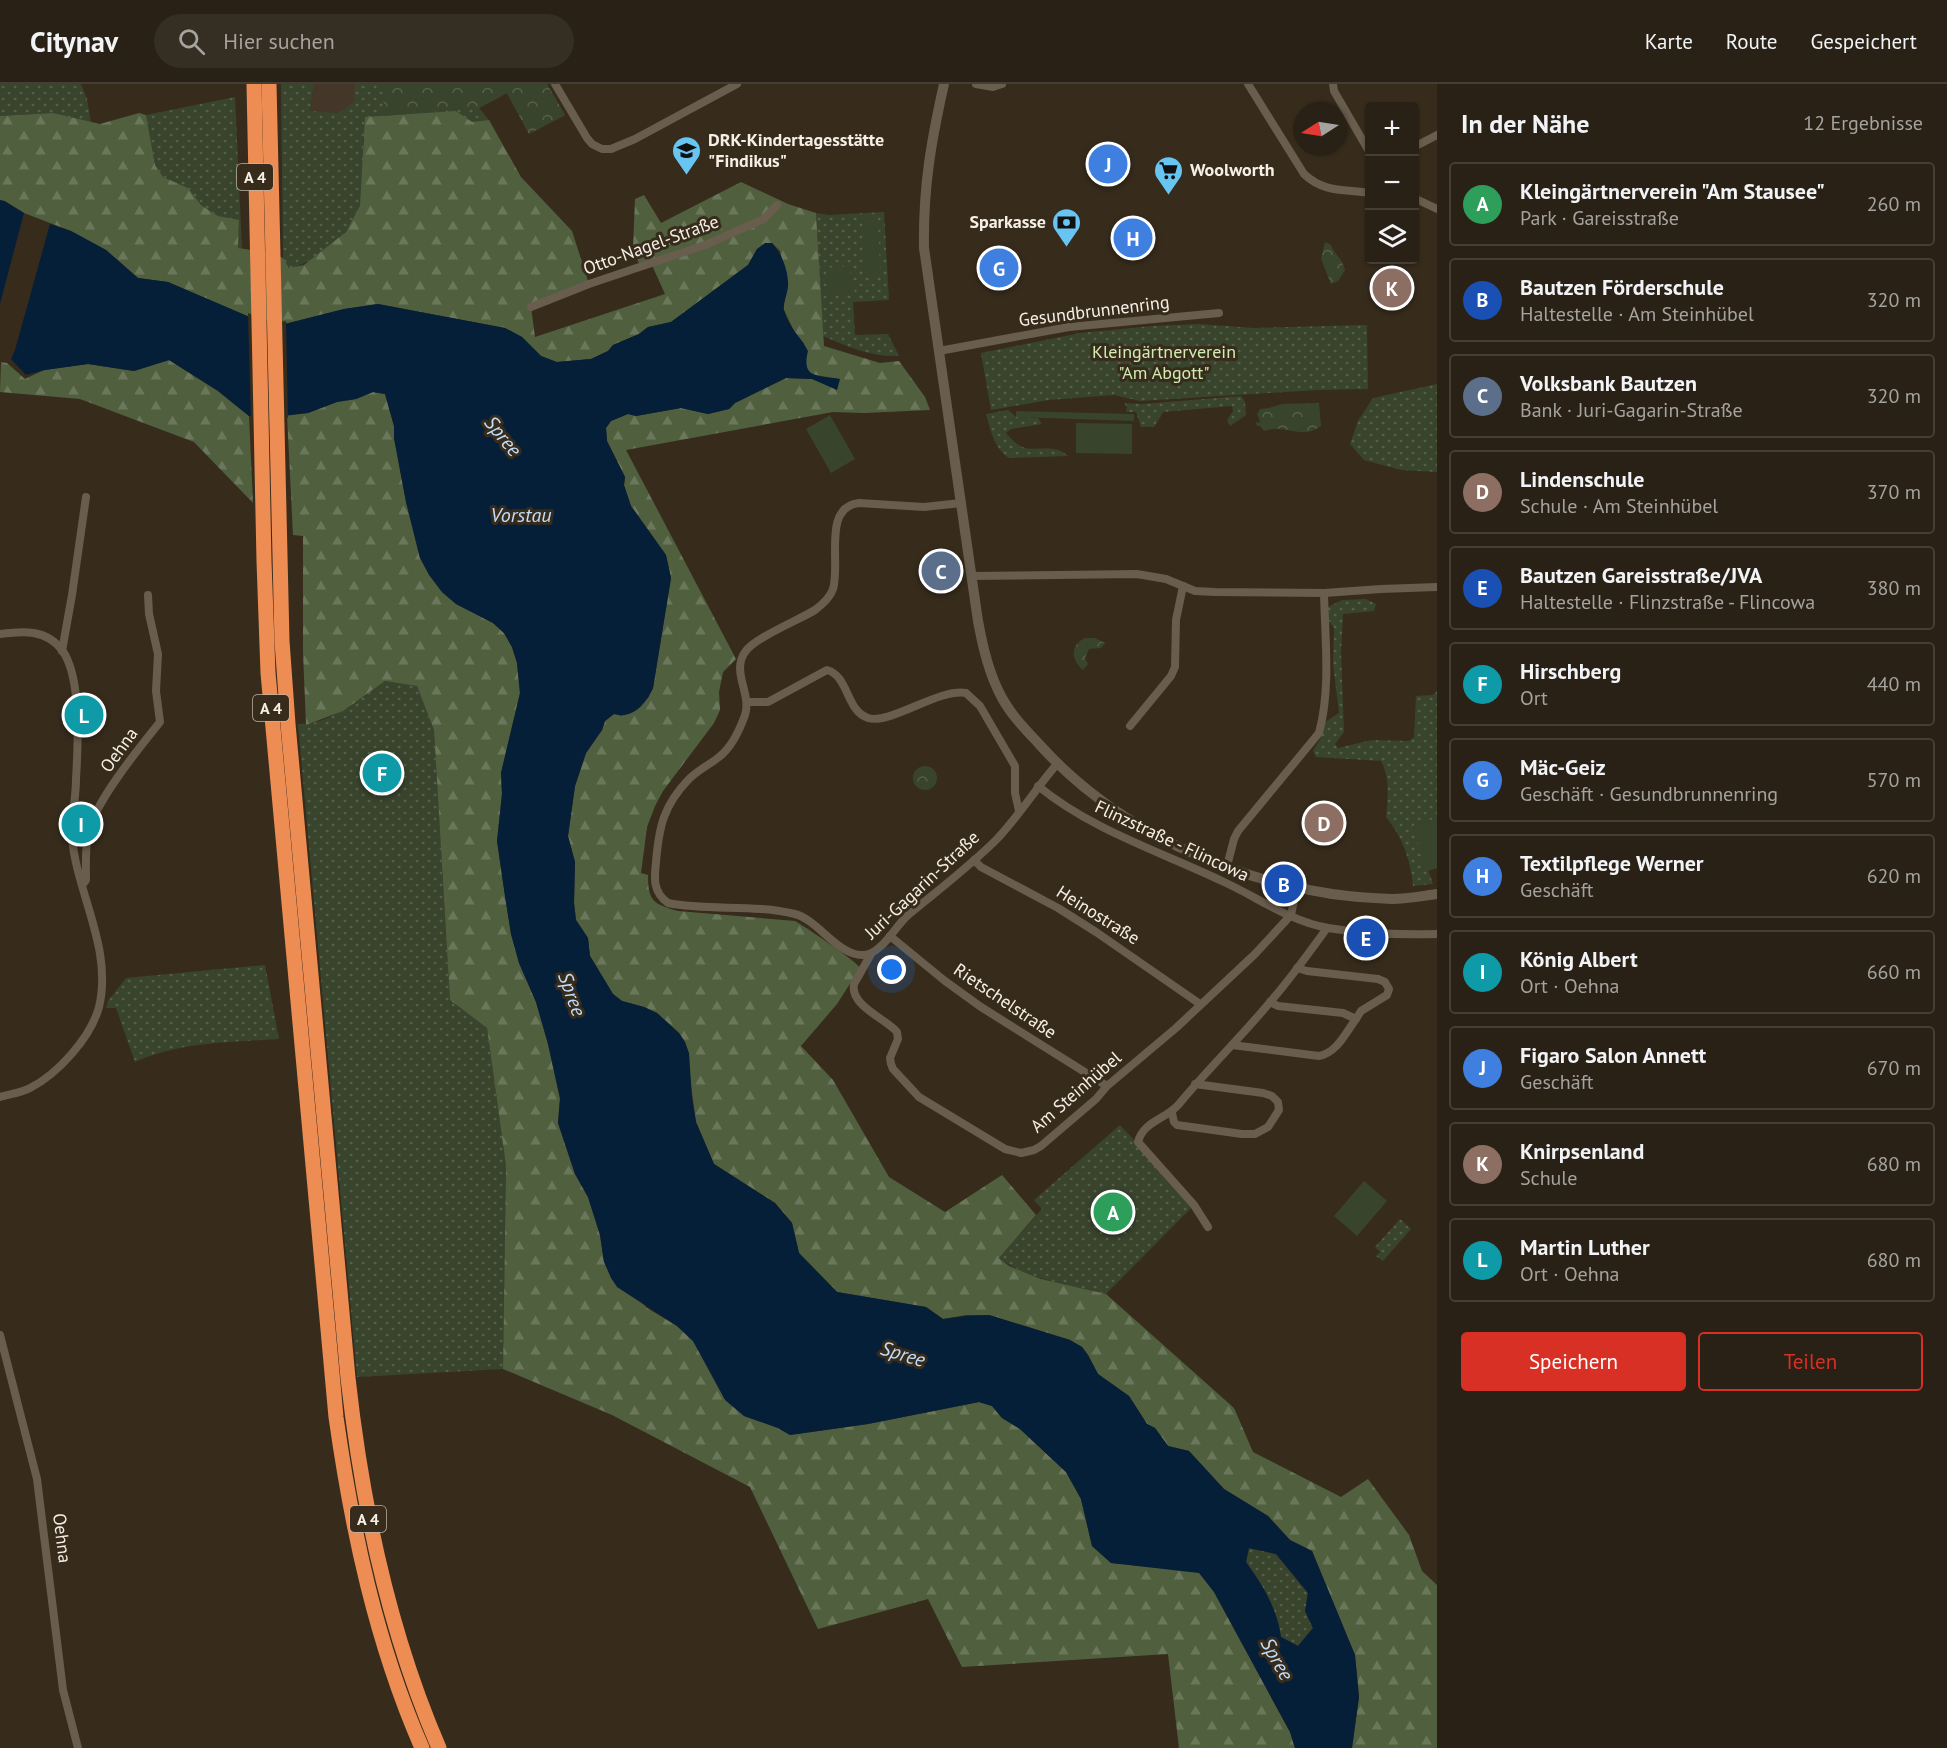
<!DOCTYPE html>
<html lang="de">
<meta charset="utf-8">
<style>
:root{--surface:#292115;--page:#352e22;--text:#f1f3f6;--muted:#a5a3a0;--line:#453e34;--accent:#d93025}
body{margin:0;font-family:"PT Sans",sans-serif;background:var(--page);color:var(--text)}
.controls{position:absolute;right:18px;top:18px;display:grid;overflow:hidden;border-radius:6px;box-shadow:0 2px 4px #0004}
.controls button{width:54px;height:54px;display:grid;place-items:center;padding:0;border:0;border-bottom:2px solid var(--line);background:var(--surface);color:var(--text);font:30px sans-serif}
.compass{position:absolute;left:1293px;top:18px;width:54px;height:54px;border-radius:50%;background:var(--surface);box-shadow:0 2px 4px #0004;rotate:258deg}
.you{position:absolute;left:892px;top:886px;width:21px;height:21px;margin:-15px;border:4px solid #fff;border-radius:50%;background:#1a73e8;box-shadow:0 0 0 9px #1a73e833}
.badge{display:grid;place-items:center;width:39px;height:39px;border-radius:50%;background:var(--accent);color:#fff;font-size:20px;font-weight:700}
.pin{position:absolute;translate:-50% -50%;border:3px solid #fff;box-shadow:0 2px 6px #0006}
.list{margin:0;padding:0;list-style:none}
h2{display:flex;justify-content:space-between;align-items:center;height:78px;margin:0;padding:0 24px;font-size:26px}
h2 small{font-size:20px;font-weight:400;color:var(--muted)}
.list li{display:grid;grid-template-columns:39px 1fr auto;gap:18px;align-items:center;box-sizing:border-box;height:84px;margin:0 12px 12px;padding:0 12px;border:2px solid var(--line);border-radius:6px}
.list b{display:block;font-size:22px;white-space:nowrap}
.list p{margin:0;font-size:20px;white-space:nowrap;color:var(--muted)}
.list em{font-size:20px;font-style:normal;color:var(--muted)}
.actions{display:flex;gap:12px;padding:18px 24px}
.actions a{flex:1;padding:14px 0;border:2px solid var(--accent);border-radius:6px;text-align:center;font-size:21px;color:var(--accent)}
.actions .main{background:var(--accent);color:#fff}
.icon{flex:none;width:33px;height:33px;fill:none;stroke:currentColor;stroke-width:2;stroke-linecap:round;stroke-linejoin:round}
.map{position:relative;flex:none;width:1437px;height:1664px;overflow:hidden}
header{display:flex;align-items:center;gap:36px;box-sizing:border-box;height:84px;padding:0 30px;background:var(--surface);border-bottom:2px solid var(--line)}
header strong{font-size:28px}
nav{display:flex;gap:33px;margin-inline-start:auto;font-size:21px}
.search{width:420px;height:54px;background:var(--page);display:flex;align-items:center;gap:15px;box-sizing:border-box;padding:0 21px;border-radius:33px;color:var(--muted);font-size:22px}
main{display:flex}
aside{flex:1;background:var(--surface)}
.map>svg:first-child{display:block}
.industrial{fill:#45362a}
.grass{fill:url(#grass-dots)}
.forest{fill:url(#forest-firs)}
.park{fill:url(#park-crowns)}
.pitch{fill:#39442d}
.water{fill:#061f38;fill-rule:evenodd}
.pier{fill:#372c1c}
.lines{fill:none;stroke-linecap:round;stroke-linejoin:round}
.minor{stroke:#695d4d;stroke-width:8}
.tertiary{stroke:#695d4d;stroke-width:10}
.motorway{stroke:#ed8d54;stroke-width:15}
.labels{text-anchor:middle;stroke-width:6;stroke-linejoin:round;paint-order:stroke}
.shield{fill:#372c1c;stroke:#bdb4a9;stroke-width:1.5}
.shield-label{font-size:16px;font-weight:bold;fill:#f6efe5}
.poi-label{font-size:18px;font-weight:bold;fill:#f6efe5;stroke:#372c1c;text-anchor:start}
.street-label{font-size:18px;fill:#f6efe5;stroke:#372c1c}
.park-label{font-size:18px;fill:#d0eeb0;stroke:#372c1c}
.water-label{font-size:20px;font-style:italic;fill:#c1ddfc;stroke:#372c1c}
</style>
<header>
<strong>Citynav</strong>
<div class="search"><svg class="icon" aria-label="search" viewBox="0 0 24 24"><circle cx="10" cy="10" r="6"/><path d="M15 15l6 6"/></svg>Hier suchen</div>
<nav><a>Karte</a><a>Route</a><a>Gespeichert</a></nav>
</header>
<main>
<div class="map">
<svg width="1437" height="1664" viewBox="0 0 1437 1664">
<defs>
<pattern id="grass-dots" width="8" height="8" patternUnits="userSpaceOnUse" patternTransform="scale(1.5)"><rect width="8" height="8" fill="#39442d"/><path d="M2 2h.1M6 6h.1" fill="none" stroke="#565f4b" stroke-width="1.8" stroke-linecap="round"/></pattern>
<pattern id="forest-firs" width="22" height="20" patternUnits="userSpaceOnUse" patternTransform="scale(1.5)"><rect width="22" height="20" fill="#50603e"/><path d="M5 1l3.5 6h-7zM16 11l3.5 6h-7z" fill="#6a775a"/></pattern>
<pattern id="park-crowns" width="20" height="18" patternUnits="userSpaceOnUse" patternTransform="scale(1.5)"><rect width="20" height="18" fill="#39442d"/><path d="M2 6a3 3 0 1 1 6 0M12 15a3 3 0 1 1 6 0" fill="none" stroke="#565f4b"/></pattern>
</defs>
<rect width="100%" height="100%" fill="#372c1c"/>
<!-- industrial -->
<polygon class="industrial" points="314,0 355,0 355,18 338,29 310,28"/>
<!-- grass -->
<g class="grass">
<polygon points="0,0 81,0 87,15 91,39 53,29 0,32"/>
<path d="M281 0H314L310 27 338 29 354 18 355 0H547L565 31 529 50 507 9 479 24 489 36 363 53C363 72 365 106 360 123 350 152 317 177 289 185L283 174Z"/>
<polygon points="235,13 242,165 238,164 239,137 218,132 201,121 188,104 163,93 155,81 146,31"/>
<path d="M884 128 889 216 853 218 855 251 888 250 899 272C871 273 848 263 823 252L816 129 829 131Z"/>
<polygon points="1199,240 1253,244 1367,241 1368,305 1318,306 1140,317 1114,311 1049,316 991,326 981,269 1080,249 1152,242"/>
<polygon points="1437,300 1437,388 1401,386 1364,376 1350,360 1358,337 1373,314"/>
<polygon points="1241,312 1245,318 1246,331 1230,342 1227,336 1233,327 1232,322 1163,328 1154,343 1141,343 1136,328 1126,328 1127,323 1124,319 1143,320"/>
<path d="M1008 326 1016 333 1038 334 1042 340 1011 345 1006 349C1010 354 1018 362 1025 364 1042 367 1054 360 1068 372L1009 374C994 364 991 347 986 330Z"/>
<path d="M1366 515 1376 520 1374 527 1343 530 1341 568 1344 648 1335 660 1338 664 1372 656 1409 657 1414 653 1416 612 1433 611 1437 607V734L1413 742 1433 800 1413 802C1411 777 1402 752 1386 733 1388 715 1390 693 1381 677L1316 673 1313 667 1321 654 1325 638 1339 629 1333 580 1334 544 1326 533 1328 523 1342 516Z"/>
<path d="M385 597 417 602 434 646 450 916 487 944 506 1082 503 1285 357 1293 298 640C328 642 361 614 385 597Z"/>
<path d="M265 881 279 955C231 958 179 958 135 978L116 924H106L108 917 126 894Z"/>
<path d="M1120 1041 1194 1121 1106 1210C1070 1201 1029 1196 999 1174L1042 1125 1034 1116Z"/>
<polygon points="1400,1135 1411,1145 1383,1177 1376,1172 1380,1168 1375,1163"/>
<path d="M1248 1464 1276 1470 1308 1509 1305 1527 1313 1544 1298 1562 1281 1553C1277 1524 1263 1502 1246 1478Z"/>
</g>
<!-- forest -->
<g class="forest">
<path d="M456 27 472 38 489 36 521 93 572 147 589 200 531 223 535 253 665 210 651 179 640 182 633 165 635 115 644 111 661 139 741 98 788 120 816 129 824 262 880 279 899 277 925 313 930 326 864 329 833 328 626 366 736 575 723 588 719 608 720 626 714 639 663 707 655 722 647 743 641 789 648 791C648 817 653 820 678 827L795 837C804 842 858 878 860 884L837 920 801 962 833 996 889 1093 945 1128 1002 1091 1036 1131 999 1174 1009 1182 1041 1195 1106 1210 1234 1324 1253 1368 1341 1413 1368 1395 1409 1451 1422 1487 1437 1501V1664H1352L1359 1613 1355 1571 1312 1467 1290 1456 1268 1432 1224 1405 1189 1367 1168 1362 1155 1344 1147 1340 1129 1312 1098 1290 1088 1271 1082 1263 1070 1256 989 1231H966L943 1235 926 1223 837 1208 799 1169 792 1139 775 1119 714 1080 696 1038 685 958 679 949 657 929 644 923 622 917 613 910 590 872 588 854 576 836 574 819 575 778 568 752 575 702 586 669 602 646 605 637 614 630 622 632 648 614 653 604 671 494 666 471 631 422 624 401 625 393 607 357 606 344 611 337 628 330 636 332 681 324 708 330 729 325 735 319 786 294 812 295 837 305 839 295 810 290 806 285 804 259 797 253 783 224 788 201 780 167 772 159 757 165 748 181 671 238 648 243 639 250 613 261 608 267 591 275 556 278 541 272 522 253 505 244 378 220 344 225 273 243 168 198 138 194 106 166 71 147 24 129 5 117 0 116V32L53 29 100 40 139 29 146 31 155 81 163 93 188 104 201 121 218 132 239 136 238 164 272 169 283 174 289 184 304 181 346 148 360 122 365 33Z"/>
<polygon points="169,276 218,307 249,332 253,419 194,358 80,315 0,308 1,278 7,279 25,295 44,286 88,280 134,287"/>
<polygon points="373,308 385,310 394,342 394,354 406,418 420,474 430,491 442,508 456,520 493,539 504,549 512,563 517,579 520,609 501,689 502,710 497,757 505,812 511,850 519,879 536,918 548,960 560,1015 558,1039 575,1090 588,1113 600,1151 604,1178 647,1224 677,1242 693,1257 708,1283 744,1332 778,1344 790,1351 868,1340 979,1318 992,1322 1002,1334 1020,1345 1066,1388 1081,1415 1092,1462 1111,1479 1199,1488 1214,1508 1290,1648 1295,1664 1179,1664 1168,1570 962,1583 928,1515 818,1545 750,1403 612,1331 503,1285 506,1082 487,944 450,916 434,646 417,602 385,597 343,627 306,641 303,568 303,452 293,451 287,331 308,329 337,318 356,315"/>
</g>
<!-- park -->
<g class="park">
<polygon points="383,0 547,0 565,31 529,50 507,9 479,24 384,32"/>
<path d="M1325 158 1331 161C1334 170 1342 174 1345 186L1338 197 1331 200 1321 175Z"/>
<path d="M1319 319 1321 342C1300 357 1286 339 1264 347L1260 342H1257L1256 338 1259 339 1260 337 1257 330 1260 325 1269 324 1282 320Z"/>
<path d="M1085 554H1095L1105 559 1101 564 1089 565 1085 574 1088 580 1083 586C1071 576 1070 561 1085 554Z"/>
<circle cx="925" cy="694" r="12"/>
</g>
<!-- pitch -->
<g class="pitch">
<polygon points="862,132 878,132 880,190 863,191"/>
<polygon points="848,182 855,208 827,210 826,184"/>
<polygon points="1016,327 1134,330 1134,337 1016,333"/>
<polygon points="830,331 855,375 831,389 806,345"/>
<polygon points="1076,339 1132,340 1132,370 1076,369"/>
<polygon points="1437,734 1437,784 1427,787 1413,742"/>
<polygon points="1364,1097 1387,1117 1357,1152 1334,1132"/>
</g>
<!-- water -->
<g class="water">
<polygon points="0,116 4,117 24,129 0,220"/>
<path d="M50 140 71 147 106 166 138 194 168 198 273 243 344 225 378 220 505 244 522 253 541 272 557 278 591 275 608 267 613 261 639 250 648 243 671 238 748 181 757 165 765 159H772C782 170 789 188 788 203 787 211 783 219 784 226 788 243 801 253 808 267 801 295 818 291 840 295L837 306 812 295 786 294 735 319 729 325 708 330 681 324 636 332 628 330 611 337 606 344 607 357 625 393 624 401 631 422 666 471 671 494 653 604C645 621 633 635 614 630L605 637 602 646 586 669 575 702 568 752 575 778 574 819 576 836 588 854 590 872 613 910 622 917 644 923 657 929 679 949 685 958 689 969 692 1014 696 1038 714 1080 775 1119 792 1139 799 1169 837 1208 926 1223 943 1235 966 1232 989 1231 1070 1256 1082 1263 1088 1271 1098 1290 1129 1312 1147 1340 1155 1344 1168 1362 1189 1367 1224 1405 1268 1432 1290 1456 1312 1467 1355 1571 1359 1613 1352 1664H1295L1290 1648 1214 1508 1199 1489 1111 1479 1092 1462 1081 1415 1066 1388 1020 1345 1002 1334 992 1322 979 1318 868 1340 790 1351 778 1344 744 1332 725 1316 693 1257 677 1242 617 1203 611 1194 604 1178 600 1151 588 1113 575 1090 558 1039 560 1014 548 960 536 918 519 879 511 850 505 812 497 757 502 710 501 689 520 609 517 579 512 563 504 549 493 539 456 520 442 508 429 491 420 474 406 418 394 354V342L385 310 373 308 356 315 337 318 308 329 275 333 249 332 218 307 169 276 134 287 88 280 45 286 26 291 11 275 15 266ZM1249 1464 1276 1470 1308 1509 1305 1527 1313 1544 1298 1562 1281 1553C1277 1524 1263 1502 1246 1478Z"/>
</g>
<!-- pier -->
<polygon class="pier" points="248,229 274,239 286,237 288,334 251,335"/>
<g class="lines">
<!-- minor -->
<g class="minor">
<polyline points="555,0 587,54 592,60 602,65 611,65 635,55 737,0"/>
<polyline points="976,0 993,3 1002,0"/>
<path d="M1248 0 1304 90C1324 109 1344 105 1370 109"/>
<polyline points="1333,0 1334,7 1370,69"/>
<polyline points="1414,63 1437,51"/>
<polyline points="1414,114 1437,125"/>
<polyline points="531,223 589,200 705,161 764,135 777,121"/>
<polyline points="939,267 1069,243 1219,229"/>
<path d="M961 419 924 423 859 419C822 423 841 479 833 505 830 514 823 520 815 526 799 536 754 554 745 568 731 588 752 610 745 631 740 645 731 664 719 673 709 681 698 686 689 695 663 722 659 743 656 778 654 795 653 808 668 819 709 827 753 820 795 830 818 836 839 873 864 871 881 870 895 843 907 832 937 807 969 783 997 755 1019 732 1036 704 1057 680"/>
<polyline points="972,492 1137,490 1166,495 1195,507 1215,508 1324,509 1381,505 1437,503"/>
<path d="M0 550C23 547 46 545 62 566 82 593 78 662 76 695 76 715 71 734 72 754 77 810 113 865 99 923 91 953 58 990 30 1004 21 1009 10 1010 0 1013"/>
<polyline points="62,567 72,511 86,413"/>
<path d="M747 618H768L827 586C849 592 846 627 868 634 890 641 939 604 966 609L980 622 1015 682V709L1019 727"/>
<polyline points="1130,642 1171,592 1175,583 1176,536 1183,502"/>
<path d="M1038 702C1093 747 1162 768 1224 798 1259 814 1289 837 1328 844 1364 850 1401 851 1437 850"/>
<polyline points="974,776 981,783 1058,824 1096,848 1200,920"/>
<path d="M1227 782 1234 755 1238 747 1319 649C1331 605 1325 555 1324 509"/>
<path d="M83 800 86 796C86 781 85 766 88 750 94 719 139 664 160 638L156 607 158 570 149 530 148 511"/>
<polyline points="890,852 945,897 981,923 1107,1002"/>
<path d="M871 870 854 900C850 922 885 934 897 948L898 955 890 974 891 980 893 985 919 1013 1005 1065 1021 1069 1034 1066 1041 1062 1096 1015 1107 1002 1176 944 1255 870 1291 831 1297 802"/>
<polyline points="1270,918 1278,922 1343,929 1356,935 1361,927 1387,911 1389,905 1385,898 1378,895 1307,887 1297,884"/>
<path d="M1232 961 1319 972C1337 969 1346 948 1356 935"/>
<polyline points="1172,1029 1174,1038 1177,1041 1242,1050 1255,1050 1268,1043 1279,1026 1278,1018 1272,1012 1263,1009 1195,1000"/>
<path d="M1208 1143 1194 1121 1138 1058C1143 1037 1167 1035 1179 1020 1209 984 1242 952 1271 917 1291 894 1309 869 1327 844"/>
<polyline points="0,1251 37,1395 63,1606 78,1664"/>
</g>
<!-- tertiary -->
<path class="tertiary" d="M944 0C931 58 923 104 924 164L978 537C983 564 989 590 1002 614 1012 632 1026 646 1039 660 1125 756 1264 812 1392 815 1407 815 1422 812 1437 810"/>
<!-- motorway -->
<g class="motorway">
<path d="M254 0 264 477 268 589 336 1333C352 1446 376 1559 422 1664"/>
<path d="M269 0 282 557 288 640 348 1294C362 1421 388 1546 439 1664"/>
</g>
</g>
<!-- icons -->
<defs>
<symbol id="school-pin" viewBox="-11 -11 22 30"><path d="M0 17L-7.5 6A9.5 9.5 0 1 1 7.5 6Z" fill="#68c4f0" stroke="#372c1c"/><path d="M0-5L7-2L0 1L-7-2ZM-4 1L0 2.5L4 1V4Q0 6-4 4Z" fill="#111"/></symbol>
<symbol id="supermarket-pin" viewBox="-11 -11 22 30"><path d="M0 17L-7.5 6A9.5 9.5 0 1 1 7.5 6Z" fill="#68c4f0" stroke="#372c1c"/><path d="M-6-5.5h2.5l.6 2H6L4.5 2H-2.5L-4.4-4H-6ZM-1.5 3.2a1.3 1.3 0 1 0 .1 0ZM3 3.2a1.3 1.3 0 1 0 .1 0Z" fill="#111"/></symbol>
<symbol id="bank-pin" viewBox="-11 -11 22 30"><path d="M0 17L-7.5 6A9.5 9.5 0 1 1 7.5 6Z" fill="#68c4f0" stroke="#372c1c"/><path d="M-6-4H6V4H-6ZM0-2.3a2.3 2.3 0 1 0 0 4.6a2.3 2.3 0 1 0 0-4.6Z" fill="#111"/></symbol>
</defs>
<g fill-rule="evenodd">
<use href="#school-pin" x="670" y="50" width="33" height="45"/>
<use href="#supermarket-pin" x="1152" y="70" width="33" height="45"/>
<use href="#bank-pin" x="1050" y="122" width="33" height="45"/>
</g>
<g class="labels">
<!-- shield labels -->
<g class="shield">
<rect x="237" y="80" width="36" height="26" rx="4.5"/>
<rect x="253" y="611" width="36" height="26" rx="4.5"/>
<rect x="350" y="1422" width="36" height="26" rx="4.5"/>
</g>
<g class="shield-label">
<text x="255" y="99">A 4</text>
<text x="271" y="630">A 4</text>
<text x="368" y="1441">A 4</text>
</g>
<!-- poi labels -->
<g class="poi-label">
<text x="708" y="62">DRK-Kindertagesstätte<tspan x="708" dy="21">"Findikus"</tspan></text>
<text x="1190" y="92">Woolworth</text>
<text x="1046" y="144" text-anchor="end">Sparkasse</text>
</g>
<!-- street labels -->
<g class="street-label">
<text transform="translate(651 161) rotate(-20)" y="6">Otto-Nagel-Straße</text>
<text transform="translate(1094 227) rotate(-7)" y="6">Gesundbrunnenring</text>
<text transform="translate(119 666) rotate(-54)" y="6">Oehna</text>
<text transform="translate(1172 757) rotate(25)" y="6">Flinzstraße - Flincowa</text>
<text transform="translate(922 801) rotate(-43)" y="6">Juri-Gagarin-Straße</text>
<text transform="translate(1098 831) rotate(32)" y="6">Heinostraße</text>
<text transform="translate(1005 917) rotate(34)" y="6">Rietschelstraße</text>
<text transform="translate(1076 1008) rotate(-41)" y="6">Am Steinhübel</text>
<text transform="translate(62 1454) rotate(83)" y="6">Oehna</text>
</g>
<!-- park labels -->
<g class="park-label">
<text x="1164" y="274">Kleingärtnerverein<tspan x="1164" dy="21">"Am Abgott"</tspan></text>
</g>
<!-- water labels -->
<g class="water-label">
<text transform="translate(503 352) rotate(51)" y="7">Spree</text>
<text x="521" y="438">Vorstau</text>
<text transform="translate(572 910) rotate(70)" y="7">Spree</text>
<text transform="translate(903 1270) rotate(17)" y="7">Spree</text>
<text transform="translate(1277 1575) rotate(61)" y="7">Spree</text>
</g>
</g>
</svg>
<div class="controls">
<button>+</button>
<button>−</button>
<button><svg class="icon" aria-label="layers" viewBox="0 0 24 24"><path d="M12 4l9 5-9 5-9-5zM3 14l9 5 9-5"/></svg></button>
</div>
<svg class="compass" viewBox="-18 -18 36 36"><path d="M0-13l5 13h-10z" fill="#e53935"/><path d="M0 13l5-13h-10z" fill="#a5a3a0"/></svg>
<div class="you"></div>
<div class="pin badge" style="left:1113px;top:1128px;background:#2e9e5b">A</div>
<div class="pin badge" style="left:1284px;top:800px;background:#1a4fb4">B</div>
<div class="pin badge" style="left:941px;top:487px;background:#5c6f8a">C</div>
<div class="pin badge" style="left:1324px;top:739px;background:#8d6e63">D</div>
<div class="pin badge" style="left:1366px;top:854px;background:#1a4fb4">E</div>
<div class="pin badge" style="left:382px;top:689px;background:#0f9aa8">F</div>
<div class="pin badge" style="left:999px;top:184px;background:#3f7fe0">G</div>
<div class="pin badge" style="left:1133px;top:154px;background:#3f7fe0">H</div>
<div class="pin badge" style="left:81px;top:740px;background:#0f9aa8">I</div>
<div class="pin badge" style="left:1108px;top:80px;background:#3f7fe0">J</div>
<div class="pin badge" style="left:1392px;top:204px;background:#8d6e63">K</div>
<div class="pin badge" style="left:84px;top:631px;background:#0f9aa8">L</div>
</div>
<aside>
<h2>In der Nähe<small>12 Ergebnisse</small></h2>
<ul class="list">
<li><span class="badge" style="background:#2e9e5b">A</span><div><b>Kleingärtnerverein &quot;Am Stausee&quot;</b><p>Park · Gareisstraße</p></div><em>260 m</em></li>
<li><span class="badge" style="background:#1a4fb4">B</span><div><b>Bautzen Förderschule</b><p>Haltestelle · Am Steinhübel</p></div><em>320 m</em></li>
<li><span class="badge" style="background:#5c6f8a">C</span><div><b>Volksbank Bautzen</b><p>Bank · Juri-Gagarin-Straße</p></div><em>320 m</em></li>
<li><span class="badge" style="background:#8d6e63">D</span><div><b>Lindenschule</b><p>Schule · Am Steinhübel</p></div><em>370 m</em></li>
<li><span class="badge" style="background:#1a4fb4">E</span><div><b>Bautzen Gareisstraße/JVA</b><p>Haltestelle · Flinzstraße - Flincowa</p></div><em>380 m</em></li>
<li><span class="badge" style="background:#0f9aa8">F</span><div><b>Hirschberg</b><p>Ort</p></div><em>440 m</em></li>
<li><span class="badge" style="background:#3f7fe0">G</span><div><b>Mäc-Geiz</b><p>Geschäft · Gesundbrunnenring</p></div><em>570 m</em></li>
<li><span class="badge" style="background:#3f7fe0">H</span><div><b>Textilpflege Werner</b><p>Geschäft</p></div><em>620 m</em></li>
<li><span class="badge" style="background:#0f9aa8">I</span><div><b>König Albert</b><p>Ort · Oehna</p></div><em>660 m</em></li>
<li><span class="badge" style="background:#3f7fe0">J</span><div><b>Figaro Salon Annett</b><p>Geschäft</p></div><em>670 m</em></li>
<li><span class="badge" style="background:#8d6e63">K</span><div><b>Knirpsenland</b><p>Schule</p></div><em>680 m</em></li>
<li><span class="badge" style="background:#0f9aa8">L</span><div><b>Martin Luther</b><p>Ort · Oehna</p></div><em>680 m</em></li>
</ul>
<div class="actions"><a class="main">Speichern</a><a>Teilen</a></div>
</aside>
</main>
